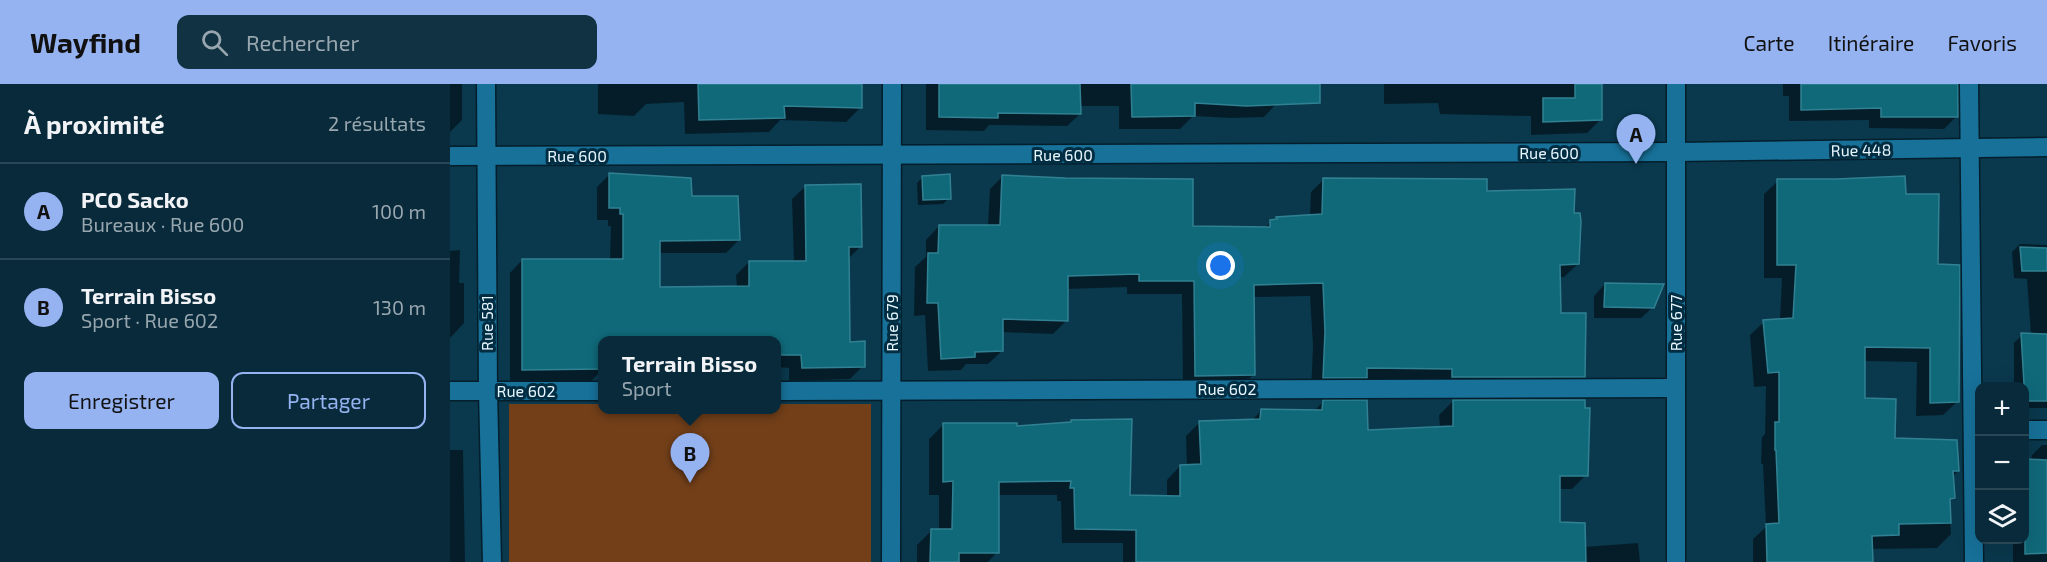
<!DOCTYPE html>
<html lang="fr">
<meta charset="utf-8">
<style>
:root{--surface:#082a3a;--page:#113242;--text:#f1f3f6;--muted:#98a7af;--line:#294654;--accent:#95b2f1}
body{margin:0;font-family:"Exo 2",sans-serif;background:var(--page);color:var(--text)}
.controls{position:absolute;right:18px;bottom:18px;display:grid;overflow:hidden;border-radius:12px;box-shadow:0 6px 24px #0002}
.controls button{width:54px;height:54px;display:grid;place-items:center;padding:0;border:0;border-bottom:2px solid var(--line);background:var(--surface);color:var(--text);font:30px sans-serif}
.you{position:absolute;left:771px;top:182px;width:21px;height:21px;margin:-15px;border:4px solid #fff;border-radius:50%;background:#1a73e8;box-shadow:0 0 0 9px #1a73e833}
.badge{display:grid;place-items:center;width:39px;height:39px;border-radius:50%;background:var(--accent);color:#111;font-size:20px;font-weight:700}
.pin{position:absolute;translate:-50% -50px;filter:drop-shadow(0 2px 3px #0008)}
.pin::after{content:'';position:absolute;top:32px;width:21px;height:18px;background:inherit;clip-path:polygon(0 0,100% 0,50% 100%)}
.popup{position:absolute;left:148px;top:252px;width:183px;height:78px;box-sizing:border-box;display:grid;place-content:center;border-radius:12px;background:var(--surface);filter:drop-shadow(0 2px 4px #0005);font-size:20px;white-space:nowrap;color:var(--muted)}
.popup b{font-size:22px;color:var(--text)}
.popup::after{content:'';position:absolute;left:50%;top:100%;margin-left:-12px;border:12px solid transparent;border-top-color:var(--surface)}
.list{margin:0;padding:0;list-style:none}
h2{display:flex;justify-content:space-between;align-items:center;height:78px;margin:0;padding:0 24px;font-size:26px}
h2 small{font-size:20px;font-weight:400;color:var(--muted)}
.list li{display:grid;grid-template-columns:39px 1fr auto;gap:18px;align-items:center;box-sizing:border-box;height:96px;padding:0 24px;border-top:2px solid var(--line)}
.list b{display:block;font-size:22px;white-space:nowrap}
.list p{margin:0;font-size:20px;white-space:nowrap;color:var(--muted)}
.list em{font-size:20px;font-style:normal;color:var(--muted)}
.actions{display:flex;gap:12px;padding:18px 24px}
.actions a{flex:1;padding:14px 0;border:2px solid var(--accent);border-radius:12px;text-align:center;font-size:21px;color:var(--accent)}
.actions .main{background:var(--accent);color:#111}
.icon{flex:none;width:33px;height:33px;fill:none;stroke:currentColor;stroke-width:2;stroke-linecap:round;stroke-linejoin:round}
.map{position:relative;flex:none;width:1597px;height:478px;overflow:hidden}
header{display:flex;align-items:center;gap:36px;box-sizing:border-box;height:84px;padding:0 30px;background:var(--accent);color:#111}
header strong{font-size:28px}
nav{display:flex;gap:33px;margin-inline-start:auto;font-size:21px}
.search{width:420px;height:54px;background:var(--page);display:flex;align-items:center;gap:15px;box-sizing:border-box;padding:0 21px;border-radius:12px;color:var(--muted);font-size:22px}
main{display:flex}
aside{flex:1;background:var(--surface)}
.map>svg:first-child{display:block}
.green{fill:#723f19}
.shadow{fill:#0007}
.building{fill:#106979;stroke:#318192;stroke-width:1.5}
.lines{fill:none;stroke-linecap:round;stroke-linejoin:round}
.minor-casing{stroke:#041e2b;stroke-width:21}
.minor{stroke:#177199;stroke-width:18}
.labels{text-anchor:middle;stroke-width:6;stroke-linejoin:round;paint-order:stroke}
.street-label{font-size:16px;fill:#e7f6ff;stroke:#002d42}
</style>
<header>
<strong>Wayfind</strong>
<div class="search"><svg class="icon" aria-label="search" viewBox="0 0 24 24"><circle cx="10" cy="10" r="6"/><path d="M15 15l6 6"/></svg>Rechercher</div>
<nav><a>Carte</a><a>Itinéraire</a><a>Favoris</a></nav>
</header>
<main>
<aside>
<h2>À proximité<small>2 résultats</small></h2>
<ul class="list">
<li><span class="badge">A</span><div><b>PCO Sacko</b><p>Bureaux · Rue 600</p></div><em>100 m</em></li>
<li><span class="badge">B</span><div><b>Terrain Bisso</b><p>Sport · Rue 602</p></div><em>130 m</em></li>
</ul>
<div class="actions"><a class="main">Enregistrer</a><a>Partager</a></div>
</aside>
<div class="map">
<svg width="1597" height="478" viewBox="0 0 1597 478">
<rect width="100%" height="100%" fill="#0a384d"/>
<!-- green -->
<polygon class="green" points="59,320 153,320 153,326 327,326 327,320 421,320 421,478 59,478"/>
<!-- shadow -->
<g class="shadow">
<polygon points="0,0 12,0 12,36 0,48"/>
<polygon points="148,0 410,0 410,24 396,38 330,36 319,48 235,50 234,18 196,20 184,32 148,30"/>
<polygon points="476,0 858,0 826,20 814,33 782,34 743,32 730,45 669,45 669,22 630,22 630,30 617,42 539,41 534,47 476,46"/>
<polygon points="934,0 1150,0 1150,36 1137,49 1081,51 1081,32 990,30 988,19 934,20"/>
<polygon points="1333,0 1501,0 1507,32 1494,45 1419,44 1419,36 1339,37 1339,12 1333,12"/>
<polygon points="160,90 241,113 289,156 276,169 209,169 208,205 287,203 286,191 299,178 344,178 342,115 355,103 411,162 398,175 399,259 413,282 400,295 339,297 339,284 327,283 327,256 153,256 153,289 149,289 140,298 60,298 60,189 72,176 160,176 161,142 158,142 158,136 147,136 147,103"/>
<polygon points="553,92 742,144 814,144 827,134 860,132 861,108 874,95 1036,109 1123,130 1128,180 1114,193 1109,193 1110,230 1134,292 1121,306 861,307 863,262 860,212 803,213 803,291 790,304 733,304 732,210 677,210 677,203 617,205 616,237 603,250 552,248 552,267 538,280 516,280 511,286 478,287 475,231 464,232 465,183 476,173 476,156 489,142 538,142 540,105"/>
<polygon points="473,93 499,114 493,120 468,121 467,99"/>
<polygon points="1328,97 1454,112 1487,182 1507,318 1493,331 1466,332 1467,278 1413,277 1414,316 1444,356 1508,387 1502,393 1503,414 1499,418 1501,450 1487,464 1421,465 1421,478 1303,478 1303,455 1316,443 1313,380 1311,380 1312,353 1315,350 1316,302 1304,303 1300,251 1314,238 1330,236 1332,194 1314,194 1314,110"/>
<polygon points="1570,160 1597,161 1597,324 1574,324 1574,302 1564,302 1564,259 1572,251 1581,251 1577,195 1564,194 1562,168"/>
<polygon points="10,166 9,199 14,199 14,239 0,254 0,167"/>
<polygon points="1155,200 1203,223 1191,234 1144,234 1144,212"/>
<polygon points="1003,317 1136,391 1122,405 1108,405 1109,440 1134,463 1188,459 1190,478 673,478 673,459 612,459 611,417 607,417 607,411 548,411 547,468 538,478 467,478 467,461 481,447 489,447 489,411 479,411 479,355 493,341 565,343 678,412 717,413 717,396 730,382 737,382 736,352 750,338 801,337 811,327 864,327 873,318 916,348 990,344 989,331"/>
<polygon points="1592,361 1597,361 1597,478 1563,478 1563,456 1574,456 1574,377 1581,377 1582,371"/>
<polygon points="0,366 13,366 15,478 0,478"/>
</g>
<!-- building -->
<g class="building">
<polygon points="248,0 412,0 412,24 334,22 335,34 249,36"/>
<polygon points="489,0 630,0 631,30 548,29 548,34 489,33"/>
<polygon points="681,0 870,0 870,19 796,22 745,19 745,32 682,33"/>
<polygon points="1125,0 1152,0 1152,36 1093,38 1093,14 1125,14"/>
<polygon points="1351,0 1508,0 1508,33 1431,33 1431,24 1351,26"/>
<polygon points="159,89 241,94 242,112 288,112 290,156 210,157 210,203 299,202 299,177 356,177 355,101 411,100 412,163 399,163 400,258 415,257 415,283 352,284 351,271 327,271 327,256 153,256 153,285 72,286 72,175 173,175 173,130 170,130 170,124 159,124"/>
<polygon points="500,90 501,115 473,116 472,92"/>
<polygon points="552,91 615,94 743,95 743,142 820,143 820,136 827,135 826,133 872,130 873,94 1037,95 1037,107 1125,105 1124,129 1130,129 1131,137 1129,180 1110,181 1111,229 1136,229 1135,293 1002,293 1002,285 917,284 917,294 873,294 875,248 873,199 804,201 805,291 745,292 744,197 689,197 689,190 618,192 618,237 553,235 553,267 525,268 525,273 491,275 488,219 477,219 478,169 488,169 489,141 550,141"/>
<polygon points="1455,92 1456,110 1489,110 1488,180 1510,181 1509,318 1480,319 1480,264 1415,263 1415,314 1446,315 1445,354 1507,356 1509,387 1503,387 1505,414 1500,415 1501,439 1449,440 1449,451 1422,452 1423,478 1317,478 1316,440 1329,439 1326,366 1325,366 1325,338 1329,338 1329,288 1318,289 1313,236 1343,234 1346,181 1327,181 1327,95 1386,95"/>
<polygon points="1570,163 1597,164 1597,187 1572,187"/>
<polygon points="1155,199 1214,200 1204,224 1154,223"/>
<polygon points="1571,249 1597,250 1597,317 1575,317"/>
<polygon points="873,316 917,316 918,346 1003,342 1003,316 1135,316 1135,324 1140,324 1138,392 1110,392 1110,438 1135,439 1136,478 686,478 686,446 625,445 624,404 620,404 621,397 549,398 549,469 509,469 509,478 480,478 481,445 502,445 503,397 493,398 493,339 567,339 567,342 621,338 621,336 682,335 680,411 730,412 730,381 751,380 749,337 810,335 811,325 872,326"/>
<polygon points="1575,375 1597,376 1597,469 1575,470"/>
</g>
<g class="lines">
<defs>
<g id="minor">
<polyline points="36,0 38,307 42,478"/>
<polyline points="1226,0 1226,478"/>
<polyline points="1519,0 1524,478"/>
<polyline points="0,72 1226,68 1597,63"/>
<polyline points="0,307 153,307"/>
<polyline points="327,307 1226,304"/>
<polyline points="1574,346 1597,346"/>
<polyline points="441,478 442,0"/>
</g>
</defs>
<!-- minor casing -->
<use href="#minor" class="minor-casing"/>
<!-- minor -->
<use href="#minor" class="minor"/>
</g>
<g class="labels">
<!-- street labels -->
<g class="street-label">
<text transform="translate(1411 66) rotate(-1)" y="6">Rue 448</text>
<text x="1099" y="75">Rue 600</text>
<text x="613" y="77">Rue 600</text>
<text x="127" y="78">Rue 600</text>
<text transform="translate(37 239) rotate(-90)" y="6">Rue 581</text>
<text transform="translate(442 239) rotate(-90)" y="6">Rue 679</text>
<text transform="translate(1226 239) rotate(-90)" y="6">Rue 677</text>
<text x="777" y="311">Rue 602</text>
<text x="76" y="313">Rue 602</text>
</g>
</g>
</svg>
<div class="controls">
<button>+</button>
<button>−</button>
<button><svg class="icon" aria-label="layers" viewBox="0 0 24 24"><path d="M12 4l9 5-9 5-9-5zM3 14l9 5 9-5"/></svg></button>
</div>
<div class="you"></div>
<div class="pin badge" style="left:1186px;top:80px">A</div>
<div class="pin badge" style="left:240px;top:399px">B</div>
<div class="popup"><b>Terrain Bisso</b>Sport</div>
</div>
</main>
